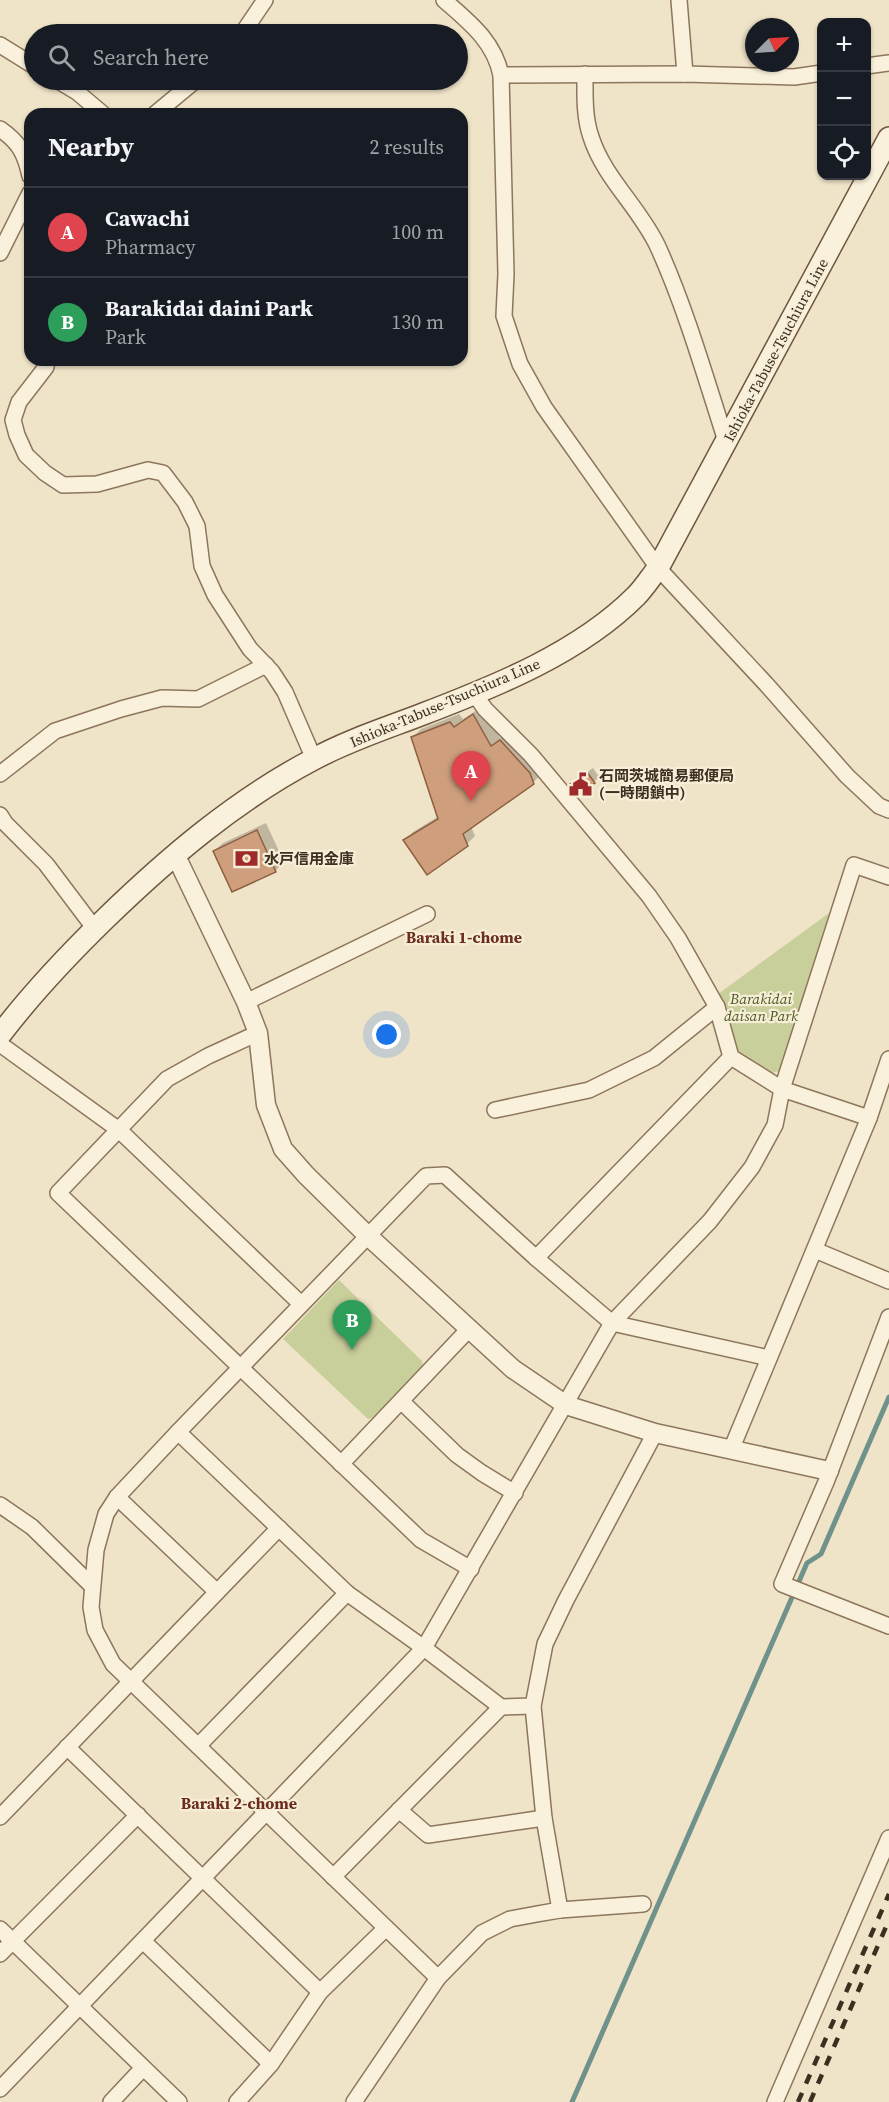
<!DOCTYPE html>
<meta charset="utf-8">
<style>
:root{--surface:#171b24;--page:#242831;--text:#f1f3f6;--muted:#9ea1a6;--line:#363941;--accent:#db2777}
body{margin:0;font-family:"Source Serif 4","Noto Sans JP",serif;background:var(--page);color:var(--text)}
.controls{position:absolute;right:18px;top:18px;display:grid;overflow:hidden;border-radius:12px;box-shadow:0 2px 4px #0004}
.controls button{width:54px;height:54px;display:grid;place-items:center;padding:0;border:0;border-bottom:2px solid var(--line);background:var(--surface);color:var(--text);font:30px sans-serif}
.compass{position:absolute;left:745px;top:18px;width:54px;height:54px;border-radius:50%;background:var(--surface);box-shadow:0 2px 4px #0004;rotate:66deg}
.you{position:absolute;left:387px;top:1035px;width:21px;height:21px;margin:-15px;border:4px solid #fff;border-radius:50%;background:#1a73e8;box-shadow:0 0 0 9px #1a73e833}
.badge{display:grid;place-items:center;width:39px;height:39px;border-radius:50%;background:var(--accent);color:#fff;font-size:20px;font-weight:700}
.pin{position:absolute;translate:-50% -50px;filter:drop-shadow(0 2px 3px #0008)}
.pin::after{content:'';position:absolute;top:32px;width:21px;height:18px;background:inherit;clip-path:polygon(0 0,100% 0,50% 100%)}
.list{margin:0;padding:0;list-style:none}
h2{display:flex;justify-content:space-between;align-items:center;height:78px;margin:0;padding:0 24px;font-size:26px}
h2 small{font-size:20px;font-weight:400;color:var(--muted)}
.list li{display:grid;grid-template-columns:39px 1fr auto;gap:18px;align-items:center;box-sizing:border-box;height:90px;padding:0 24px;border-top:2px solid var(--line)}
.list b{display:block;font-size:22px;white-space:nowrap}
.list p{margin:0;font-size:20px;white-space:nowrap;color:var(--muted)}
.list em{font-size:20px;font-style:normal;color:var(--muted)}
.icon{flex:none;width:33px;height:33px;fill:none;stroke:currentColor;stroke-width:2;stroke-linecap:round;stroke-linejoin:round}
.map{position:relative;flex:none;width:889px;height:2102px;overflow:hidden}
.search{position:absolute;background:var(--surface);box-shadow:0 2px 4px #0004;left:24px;top:24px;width:444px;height:66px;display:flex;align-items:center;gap:15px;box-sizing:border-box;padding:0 21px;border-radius:33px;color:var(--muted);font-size:22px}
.panel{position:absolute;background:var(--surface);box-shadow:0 2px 4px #0004;left:24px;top:108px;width:444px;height:258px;border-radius:18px}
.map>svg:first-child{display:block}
.green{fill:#c9cf9b}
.shadow{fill:#0003}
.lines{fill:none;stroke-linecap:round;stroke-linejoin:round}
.stream{stroke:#6f938a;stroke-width:5}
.building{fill:#cf9f7d;stroke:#8d5f41;stroke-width:1.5}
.minor-casing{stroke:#8d765c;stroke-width:18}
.tertiary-casing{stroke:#8d765c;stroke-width:21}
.secondary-casing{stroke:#6f573f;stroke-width:24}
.minor{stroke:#faf1dc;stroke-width:15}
.tertiary{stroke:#faf1dc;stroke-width:18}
.secondary{stroke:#faf1dc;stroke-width:21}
.rail{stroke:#3d2e20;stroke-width:4.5;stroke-dasharray:10 10;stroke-linecap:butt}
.labels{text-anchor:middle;stroke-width:4.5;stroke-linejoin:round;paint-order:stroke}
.street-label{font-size:15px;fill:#3d2e20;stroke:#f7eed8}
.poi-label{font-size:15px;font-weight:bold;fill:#3d2e20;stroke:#f7eed8;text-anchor:start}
.park-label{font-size:15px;font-style:italic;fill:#4d5a26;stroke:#f7eed8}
.neighbourhood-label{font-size:16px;font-weight:bold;fill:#6b2e1e;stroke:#f7eed8}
</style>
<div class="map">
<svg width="889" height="2102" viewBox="0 0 889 2102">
<rect width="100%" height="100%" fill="#f0e4c8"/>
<!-- green -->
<g class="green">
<polygon points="829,913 780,1071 772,1073 737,1052 718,994"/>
<polygon points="339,1280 422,1361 423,1365 372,1418 368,1419 283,1339"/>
</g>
<!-- shadow -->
<g class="shadow">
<polygon points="482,707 500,738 509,733 541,774 533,783 471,826 475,836 467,844 405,841 413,832 439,816 413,737 421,729 459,714 463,719"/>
<polygon points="593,768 599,777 594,782 576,780"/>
<polygon points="266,823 284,862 275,871 214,851 223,843"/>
</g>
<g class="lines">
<!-- stream -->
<polyline class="stream" points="572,2102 807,1563 821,1554 889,1397"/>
</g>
<!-- building -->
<g class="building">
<polygon points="473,714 491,746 500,740 530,773 534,784 463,834 468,846 427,875 403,840 438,819 411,737 450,722 454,727"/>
<polygon points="587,772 595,783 578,796 569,785"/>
<polygon points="257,830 276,872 232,892 213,851"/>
</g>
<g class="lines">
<defs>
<g id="minor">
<path d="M444 0C469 22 494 41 501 75"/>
<polyline points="679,0 685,74"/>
<polyline points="242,34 265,0"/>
<polyline points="0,45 34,66"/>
<polyline points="866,66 889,63"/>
<polyline points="822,73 794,77 685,74 501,75 506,274 504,316 520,364 544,407 658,568 766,684 847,776 879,806 889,810"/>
<path d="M585 74C585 95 584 117 591 137 604 178 640 208 658 247 686 309 705 376 726 441"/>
<polyline points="57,80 77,92 103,114"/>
<polyline points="155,114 196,80"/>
<path d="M0 129C19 142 25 153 30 176"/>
<polyline points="0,253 30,193"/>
<polyline points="47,360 46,367 19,402 13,420 17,435 26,455 45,473 63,485 97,484 148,470 163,473 185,502 197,526 202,566 215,595 250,649 272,672 285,692 314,759"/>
<polyline points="474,693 485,709 531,755 649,896 678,938 717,1007 731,1057 782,1089 869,1118"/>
<polyline points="0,774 55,731 121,709 162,698 198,699 266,665"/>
<polyline points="0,815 5,823 46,864 95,929"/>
<polyline points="246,1002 427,914"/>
<polyline points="258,1033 208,1056 167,1079 58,1193 421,1540 471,1569"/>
<polyline points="0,1044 119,1130 301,1304"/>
<polyline points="495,1110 589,1090 654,1058 717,1007"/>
<polyline points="815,1250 889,1281"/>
<polyline points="536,1258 731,1057"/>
<polyline points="889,1317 826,1482 782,1584 889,1626"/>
<polyline points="401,1401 457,1455 482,1473 515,1493"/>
<polyline points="178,1432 347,1593 424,1648 501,1707 533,1706"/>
<polyline points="731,1450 869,1118 889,1059"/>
<polyline points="341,1464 469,1329"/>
<polyline points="117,1497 217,1592"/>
<polyline points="0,1505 32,1527 92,1586"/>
<polyline points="198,1746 347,1593"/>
<polyline points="67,1747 320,1992"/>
<polyline points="399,1810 428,1835 544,1818"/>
<polyline points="0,1817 279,1528"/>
<polyline points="333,1877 501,1707"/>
<polyline points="560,1910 544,1818 533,1706 545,1644 566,1600 655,1433"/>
<polyline points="0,1929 179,2102"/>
<polyline points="143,1941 271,2064"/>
<polyline points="0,1954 138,1815"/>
<polyline points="438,1978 113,1664 95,1630 91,1607 96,1550 106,1514 117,1497 178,1432 426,1176 445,1175 536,1258 612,1323 769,1358"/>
<polyline points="0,2089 424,1648 612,1323 710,1221 752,1167 775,1125 782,1089 854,865 889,877"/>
<polyline points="111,2102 143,2068"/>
<polyline points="237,2102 271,2064 320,1992 386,1928"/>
<polyline points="354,2102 438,1978 482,1933 510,1919 537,1914 560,1910 643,1904"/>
<polyline points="775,2102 889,1838"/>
</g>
<polyline id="tertiary" points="175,854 246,1002 258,1033 266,1105 283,1149 306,1175 367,1235 513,1369 566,1405 655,1433 829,1471"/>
<path id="secondary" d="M0 1035C32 993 68 955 106 918 169 857 236 800 314 759 349 740 387 728 423 714 496 686 579 653 636 596 644 588 651 577 658 568L889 138"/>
</defs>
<!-- minor casing -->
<use href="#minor" class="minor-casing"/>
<!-- tertiary casing -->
<use href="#tertiary" class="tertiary-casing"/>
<!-- secondary casing -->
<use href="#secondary" class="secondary-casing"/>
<!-- minor -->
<use href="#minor" class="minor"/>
<!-- tertiary -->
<use href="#tertiary" class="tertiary"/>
<!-- secondary -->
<use href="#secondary" class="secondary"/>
<!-- rail -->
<g class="rail">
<polyline points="798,2102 889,1894"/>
<polyline points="810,2102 889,1920"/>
</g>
</g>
<!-- icons -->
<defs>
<symbol id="civic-bare" viewBox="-9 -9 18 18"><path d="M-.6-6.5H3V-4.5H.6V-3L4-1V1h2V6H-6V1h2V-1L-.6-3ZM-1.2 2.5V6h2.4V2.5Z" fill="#9e2a2b" stroke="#f7eed8" stroke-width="2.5" paint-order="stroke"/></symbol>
<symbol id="bank-bare" viewBox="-9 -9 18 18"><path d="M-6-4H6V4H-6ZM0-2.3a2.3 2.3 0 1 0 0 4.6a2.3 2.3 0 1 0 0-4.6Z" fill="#9e2a2b" stroke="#f7eed8" stroke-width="2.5" paint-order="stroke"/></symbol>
</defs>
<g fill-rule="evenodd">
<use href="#civic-bare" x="564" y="768" width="33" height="33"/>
<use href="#bank-bare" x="230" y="842" width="33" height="33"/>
</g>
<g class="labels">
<!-- street labels -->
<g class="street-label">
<text transform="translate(776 350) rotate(-62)" y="5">Ishioka-Tabuse-Tsuchiura Line</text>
<text transform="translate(445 703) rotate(-23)" y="5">Ishioka-Tabuse-Tsuchiura Line</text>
</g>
<!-- poi labels -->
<g class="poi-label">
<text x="599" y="781">石岡茨城簡易郵便局<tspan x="599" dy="17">(一時閉鎖中)</tspan></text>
<text x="264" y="864">水戸信用金庫</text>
</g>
<!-- park labels -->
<g class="park-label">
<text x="761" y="1004">Barakidai<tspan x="761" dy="17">daisan Park</tspan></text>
</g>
<!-- neighbourhood labels -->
<g class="neighbourhood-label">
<text x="464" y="943">Baraki 1-chome</text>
<text x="239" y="1809">Baraki 2-chome</text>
</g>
</g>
</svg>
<div class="controls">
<button>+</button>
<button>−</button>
<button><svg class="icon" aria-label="locate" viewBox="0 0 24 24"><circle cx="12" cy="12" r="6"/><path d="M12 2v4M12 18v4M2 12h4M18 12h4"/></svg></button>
</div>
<svg class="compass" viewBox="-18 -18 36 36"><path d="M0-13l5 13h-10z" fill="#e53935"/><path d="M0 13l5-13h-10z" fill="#9ea1a6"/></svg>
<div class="you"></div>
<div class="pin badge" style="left:471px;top:801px;background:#e0444e">A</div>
<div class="pin badge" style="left:352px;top:1350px;background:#2e9e5b">B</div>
<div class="search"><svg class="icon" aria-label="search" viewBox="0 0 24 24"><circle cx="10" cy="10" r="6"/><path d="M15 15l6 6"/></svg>Search here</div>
<section class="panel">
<h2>Nearby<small>2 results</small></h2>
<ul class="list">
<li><span class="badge" style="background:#e0444e">A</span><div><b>Cawachi</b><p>Pharmacy</p></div><em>100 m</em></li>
<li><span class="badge" style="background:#2e9e5b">B</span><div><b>Barakidai daini Park</b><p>Park</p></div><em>130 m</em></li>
</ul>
</section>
</div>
